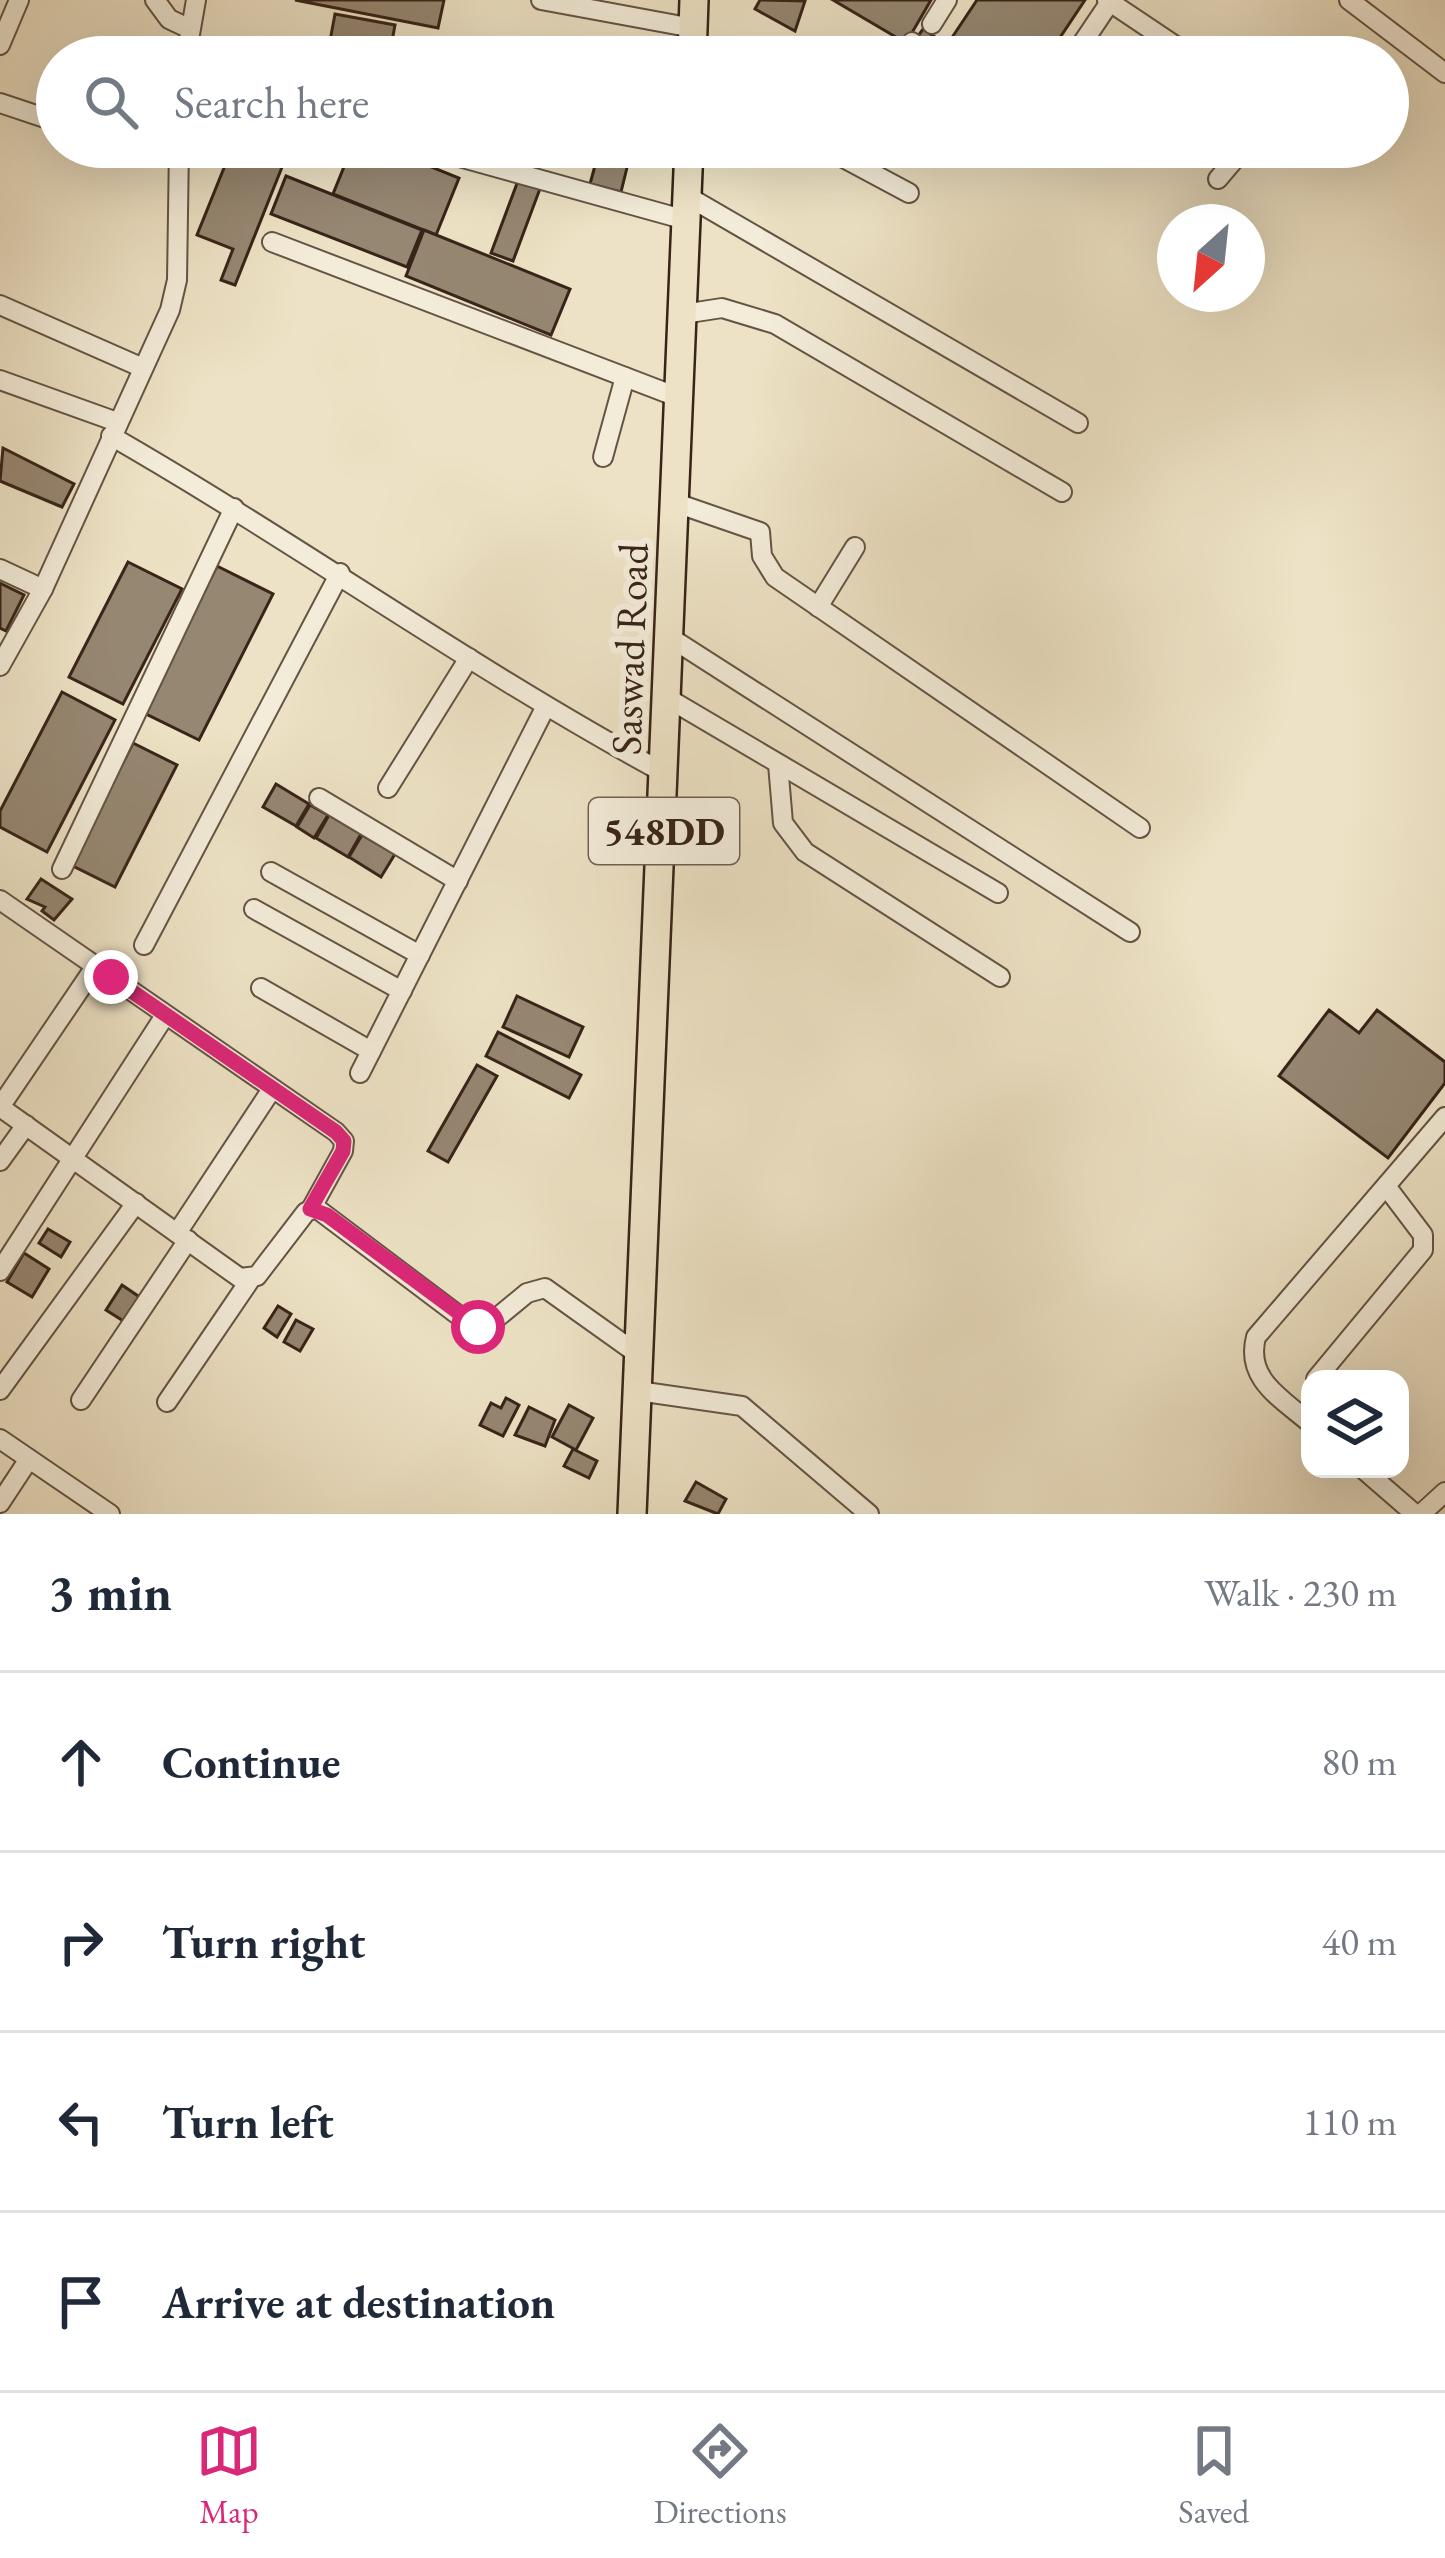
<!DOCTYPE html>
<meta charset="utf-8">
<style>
:root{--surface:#fff;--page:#f6f6f7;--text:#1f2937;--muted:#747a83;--line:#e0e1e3;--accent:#db2777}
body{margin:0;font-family:"EB Garamond",serif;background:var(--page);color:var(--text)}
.controls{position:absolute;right:36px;bottom:36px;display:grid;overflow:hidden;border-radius:24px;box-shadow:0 12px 48px #0002}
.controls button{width:108px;height:108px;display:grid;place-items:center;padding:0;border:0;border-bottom:3px solid var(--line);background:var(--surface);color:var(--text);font:60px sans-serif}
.compass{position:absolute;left:1157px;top:204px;width:108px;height:108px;border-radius:50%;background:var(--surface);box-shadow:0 12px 48px #0002;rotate:207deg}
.stop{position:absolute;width:36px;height:36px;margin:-27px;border:9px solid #db2777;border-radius:50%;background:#fff}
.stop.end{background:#db2777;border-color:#fff;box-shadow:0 3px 12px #0008}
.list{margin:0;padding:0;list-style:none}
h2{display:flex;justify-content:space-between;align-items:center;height:156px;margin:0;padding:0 48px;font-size:51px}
h2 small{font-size:39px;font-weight:400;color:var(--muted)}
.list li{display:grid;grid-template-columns:78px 1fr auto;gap:36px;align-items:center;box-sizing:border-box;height:180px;padding:0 48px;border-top:3px solid var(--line)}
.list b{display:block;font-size:45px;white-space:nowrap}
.list em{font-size:39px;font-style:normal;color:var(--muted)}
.icon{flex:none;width:66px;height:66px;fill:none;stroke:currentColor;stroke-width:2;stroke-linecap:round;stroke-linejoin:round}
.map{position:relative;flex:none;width:1445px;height:1514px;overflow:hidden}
.search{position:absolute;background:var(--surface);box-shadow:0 12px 48px #0002;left:36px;right:36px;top:36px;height:132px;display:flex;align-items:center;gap:30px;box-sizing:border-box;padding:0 42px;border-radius:66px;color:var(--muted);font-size:45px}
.sheet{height:876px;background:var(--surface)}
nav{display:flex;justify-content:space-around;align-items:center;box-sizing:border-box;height:168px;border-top:3px solid var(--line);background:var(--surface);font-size:33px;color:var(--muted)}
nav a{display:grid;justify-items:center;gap:6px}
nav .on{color:var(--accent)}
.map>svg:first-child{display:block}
.building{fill:#968772;stroke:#382419;stroke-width:3}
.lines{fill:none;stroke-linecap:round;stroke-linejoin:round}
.minor-casing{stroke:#655444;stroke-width:22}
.highway-casing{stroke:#382419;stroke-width:32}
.minor{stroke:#f3ecd9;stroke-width:18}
.highway{stroke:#ede2c5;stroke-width:27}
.route{stroke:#db2777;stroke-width:15}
.labels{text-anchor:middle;stroke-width:12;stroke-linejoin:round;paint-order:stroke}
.shield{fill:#f3ecd9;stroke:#706053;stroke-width:3}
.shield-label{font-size:39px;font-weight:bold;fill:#382419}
.street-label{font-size:42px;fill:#382419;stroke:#f3ecd9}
</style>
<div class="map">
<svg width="1445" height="1514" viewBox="0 0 1445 1514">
<rect width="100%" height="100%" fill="#ede2c5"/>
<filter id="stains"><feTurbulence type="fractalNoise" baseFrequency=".00167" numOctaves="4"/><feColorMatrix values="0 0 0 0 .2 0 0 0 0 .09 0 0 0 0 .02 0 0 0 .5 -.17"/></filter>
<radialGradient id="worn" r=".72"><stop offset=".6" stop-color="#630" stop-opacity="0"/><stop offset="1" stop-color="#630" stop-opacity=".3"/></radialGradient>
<!-- building -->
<g class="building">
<polygon points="295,0 444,0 438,28"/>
<polygon points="760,0 805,1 795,31 755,9"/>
<polygon points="833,0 931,0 906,43"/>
<polygon points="977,0 1085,0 1047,57 941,57 915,40 923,29 947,45"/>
<polygon points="335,14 395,25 390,52 330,41"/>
<polygon points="216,147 290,147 235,285 221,280 233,249 197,235 230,153"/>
<polygon points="352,147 382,147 459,178 436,235 333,194"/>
<polygon points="487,147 521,147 516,162 485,153"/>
<polygon points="600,147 632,147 621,192 590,184"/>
<polygon points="286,176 422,230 407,267 271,214"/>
<polygon points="519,178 541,186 513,261 491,253"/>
<polygon points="424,230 570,289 551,335 406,276"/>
<polygon points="3,448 74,484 62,507 0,481"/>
<polygon points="128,562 182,589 123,704 69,677"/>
<polygon points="217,566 273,594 199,740 142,712"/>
<polygon points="0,583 24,595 6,631 0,628"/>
<polygon points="62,692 115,720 47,852 0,827 0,811"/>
<polygon points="133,743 177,765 115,887 71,865"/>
<polygon points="276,784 309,804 296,826 263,807"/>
<polygon points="310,805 328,815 314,838 297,827"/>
<polygon points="329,815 361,834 348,857 316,838"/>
<polygon points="362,835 395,854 381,877 349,857"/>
<polygon points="41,879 72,899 54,920 42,911 45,907 27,899"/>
<polygon points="517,996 583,1027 569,1057 503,1027"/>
<polygon points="1329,1010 1359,1033 1377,1010 1445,1062 1445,1083 1388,1158 1279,1076"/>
<polygon points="498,1032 581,1075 569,1098 486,1056"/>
<polygon points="477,1065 497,1076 448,1162 428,1151"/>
<polygon points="48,1229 70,1242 61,1257 39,1243"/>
<polygon points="24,1253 49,1269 32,1297 7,1282"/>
<polygon points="122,1285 144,1300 128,1324 106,1310"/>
<polygon points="278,1306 291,1314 277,1337 264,1328"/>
<polygon points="296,1320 313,1329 300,1351 284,1342"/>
<polygon points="506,1398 519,1405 503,1436 480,1425 491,1403 501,1408"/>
<polygon points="569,1405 593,1418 576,1450 552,1437"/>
<polygon points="529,1407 555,1420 545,1446 515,1435"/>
<polygon points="573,1449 597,1461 589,1478 564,1466"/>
<polygon points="696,1482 726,1499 718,1514 685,1501"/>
</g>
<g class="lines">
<defs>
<g id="minor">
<polyline points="155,0 169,19 188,28"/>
<polyline points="541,0 693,28"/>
<polyline points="1107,0 1192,57"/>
<polyline points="1349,0 1445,73"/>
<polyline points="932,24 947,0"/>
<polyline points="0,45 19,0"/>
<polyline points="186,57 196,0"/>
<polyline points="906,57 912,42"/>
<polyline points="1073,57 1110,2"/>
<polyline points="0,103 57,122"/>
<polyline points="423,147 686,220"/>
<polyline points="823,147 909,193"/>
<polyline points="1218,179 1245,147"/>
<polyline points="687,196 1078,423"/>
<polyline points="272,242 680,398"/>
<polyline points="0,305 143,368"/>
<polyline points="683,314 722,308 775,324 1062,492"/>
<polyline points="0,380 117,422"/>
<path d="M111 436C299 544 475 671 666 774"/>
<polyline points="603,457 625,377"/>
<polyline points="676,503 760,532 762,556 775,577 1140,828"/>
<polyline points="0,569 43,589"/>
<polyline points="818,607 855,547"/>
<polyline points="671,638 1130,932"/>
<polyline points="0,666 43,589 170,310 177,280 179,147"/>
<polyline points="669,699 998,893"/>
<polyline points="778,764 783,823 805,852 1000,977"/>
<polyline points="388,788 469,658"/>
<polyline points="319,798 458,881"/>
<polyline points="62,869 234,508"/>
<polyline points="271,872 420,955"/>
<polyline points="0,900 336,1132 344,1141 343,1151 311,1209"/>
<polyline points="254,909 402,991"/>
<polyline points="144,945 340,573"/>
<polyline points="261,988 371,1051"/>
<polyline points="360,1073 545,708"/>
<polyline points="0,1107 240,1278 257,1276 306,1212 316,1208 470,1324 487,1326 527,1293 545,1288 639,1355"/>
<polyline points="0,1107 95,967"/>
<polyline points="0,1161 26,1125"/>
<polyline points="177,1233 270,1092"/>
<polyline points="0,1271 164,1017"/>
<polyline points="1316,1379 1423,1250 1423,1235 1386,1186"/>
<polyline points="0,1390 136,1203"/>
<polyline points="638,1391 742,1406 869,1514"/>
<polyline points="81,1400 188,1240"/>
<polyline points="167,1402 250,1280"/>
<path d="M1310 1423C1281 1398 1245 1379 1256 1337L1445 1117"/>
<polyline points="0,1439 110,1514"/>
<polyline points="1363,1469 1415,1514"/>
<polyline points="0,1503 29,1459"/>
<polyline points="1421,1514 1445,1492"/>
</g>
<g id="highway">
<polyline points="692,57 694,0"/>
<polyline points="632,1514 689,147"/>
</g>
</defs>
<!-- minor casing -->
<use href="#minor" class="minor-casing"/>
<!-- highway casing -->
<use href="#highway" class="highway-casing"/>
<!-- minor -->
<use href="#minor" class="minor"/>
<!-- highway -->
<use href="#highway" class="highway"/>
</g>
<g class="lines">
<!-- route -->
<polyline class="route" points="111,977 336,1132 344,1141 343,1151 310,1209 327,1215 478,1327"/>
</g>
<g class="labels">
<!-- shield labels -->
<rect class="shield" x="589" y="798" width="150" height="66" rx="9"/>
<g class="shield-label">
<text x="664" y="845">548DD</text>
</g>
<!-- street labels -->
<g class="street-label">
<text transform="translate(629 649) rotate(-88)" y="15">Saswad Road</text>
</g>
</g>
<rect width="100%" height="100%" filter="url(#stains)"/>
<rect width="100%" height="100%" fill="url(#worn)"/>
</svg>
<div class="controls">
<button><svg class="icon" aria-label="layers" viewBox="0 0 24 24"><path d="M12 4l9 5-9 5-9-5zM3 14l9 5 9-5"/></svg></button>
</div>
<svg class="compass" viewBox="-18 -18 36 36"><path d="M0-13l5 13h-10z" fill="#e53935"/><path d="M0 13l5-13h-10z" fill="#747a83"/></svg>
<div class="stop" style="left:478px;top:1327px"></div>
<div class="stop end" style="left:111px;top:977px"></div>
<div class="search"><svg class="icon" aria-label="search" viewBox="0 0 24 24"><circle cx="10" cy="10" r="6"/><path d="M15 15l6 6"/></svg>Search here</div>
</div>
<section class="sheet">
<h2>3 min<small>Walk · 230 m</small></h2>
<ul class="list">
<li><svg class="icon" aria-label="ahead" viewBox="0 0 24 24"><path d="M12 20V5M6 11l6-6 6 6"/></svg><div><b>Continue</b></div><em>80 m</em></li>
<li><svg class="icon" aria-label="right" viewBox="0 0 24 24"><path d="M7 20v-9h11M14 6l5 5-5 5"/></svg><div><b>Turn right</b></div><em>40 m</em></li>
<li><svg class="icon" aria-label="left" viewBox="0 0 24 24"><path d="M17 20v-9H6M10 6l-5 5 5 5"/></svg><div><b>Turn left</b></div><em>110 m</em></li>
<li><svg class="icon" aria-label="arrive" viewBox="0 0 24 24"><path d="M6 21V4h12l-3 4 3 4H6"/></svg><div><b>Arrive at destination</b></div></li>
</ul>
</section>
<nav>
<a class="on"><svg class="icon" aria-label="map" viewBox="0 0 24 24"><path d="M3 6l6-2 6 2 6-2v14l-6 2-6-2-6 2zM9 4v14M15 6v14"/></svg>Map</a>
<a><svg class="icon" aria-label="directions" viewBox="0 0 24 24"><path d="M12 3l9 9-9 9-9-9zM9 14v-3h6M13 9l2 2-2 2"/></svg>Directions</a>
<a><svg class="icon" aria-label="saved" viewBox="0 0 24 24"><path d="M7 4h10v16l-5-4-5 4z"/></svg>Saved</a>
</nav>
